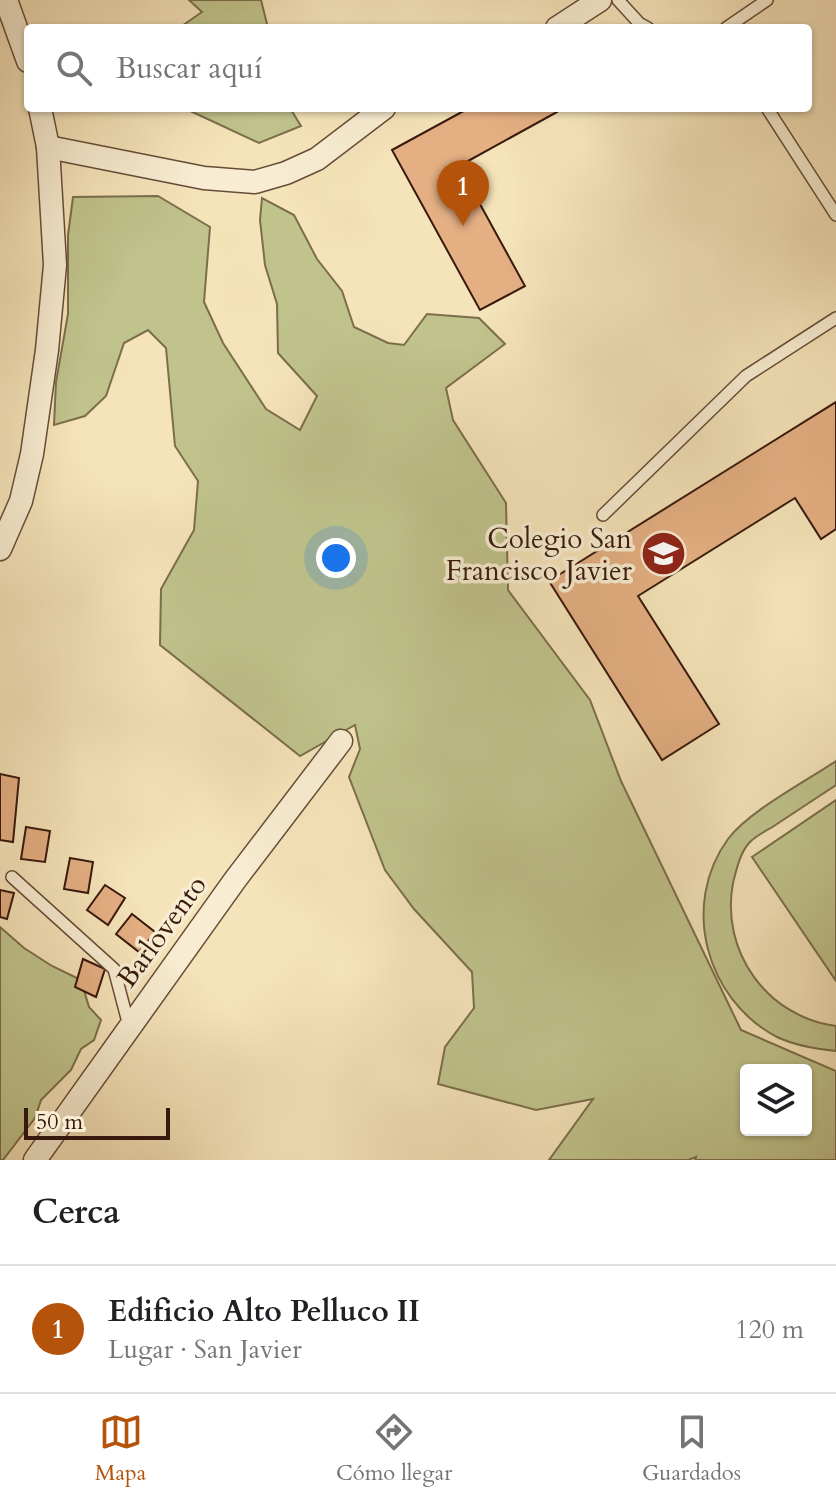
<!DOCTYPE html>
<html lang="es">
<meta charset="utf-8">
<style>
:root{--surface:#fff;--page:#f6f6f6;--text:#202124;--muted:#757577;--line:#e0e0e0;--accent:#b45309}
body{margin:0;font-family:Cardo,serif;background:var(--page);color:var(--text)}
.controls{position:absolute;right:24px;bottom:24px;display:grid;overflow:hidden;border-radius:8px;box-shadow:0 2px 6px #0004}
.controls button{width:72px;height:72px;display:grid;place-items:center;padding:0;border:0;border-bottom:2px solid var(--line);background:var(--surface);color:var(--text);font:40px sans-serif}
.scale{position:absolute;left:24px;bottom:20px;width:146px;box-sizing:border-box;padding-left:8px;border:4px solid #38190d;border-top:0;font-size:22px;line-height:28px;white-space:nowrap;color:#38190d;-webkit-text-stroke:6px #f8edd2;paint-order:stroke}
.you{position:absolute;left:336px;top:558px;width:28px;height:28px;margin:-20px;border:6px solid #fff;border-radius:50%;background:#1a73e8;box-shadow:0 0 0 12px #1a73e833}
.badge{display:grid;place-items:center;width:52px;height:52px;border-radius:50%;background:var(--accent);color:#fff;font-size:26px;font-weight:700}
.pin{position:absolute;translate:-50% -66px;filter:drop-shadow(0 2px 4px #0008)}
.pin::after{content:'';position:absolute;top:42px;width:28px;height:24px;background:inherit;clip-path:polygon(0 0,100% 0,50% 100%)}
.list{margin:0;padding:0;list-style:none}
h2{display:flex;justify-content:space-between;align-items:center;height:104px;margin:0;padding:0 32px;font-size:34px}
h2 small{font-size:26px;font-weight:400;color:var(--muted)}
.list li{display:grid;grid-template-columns:52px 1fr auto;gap:24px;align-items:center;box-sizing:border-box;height:128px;padding:0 32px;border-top:2px solid var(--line)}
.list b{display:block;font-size:30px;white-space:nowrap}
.list p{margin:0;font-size:26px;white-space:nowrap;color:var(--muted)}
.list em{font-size:26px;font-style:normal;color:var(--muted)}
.icon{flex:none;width:44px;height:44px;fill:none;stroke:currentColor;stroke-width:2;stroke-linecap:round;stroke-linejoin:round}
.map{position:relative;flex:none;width:836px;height:1160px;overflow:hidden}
.search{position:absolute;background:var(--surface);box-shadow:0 2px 6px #0004;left:24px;right:24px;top:24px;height:88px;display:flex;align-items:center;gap:20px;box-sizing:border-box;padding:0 28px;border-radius:8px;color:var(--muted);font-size:30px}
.sheet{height:232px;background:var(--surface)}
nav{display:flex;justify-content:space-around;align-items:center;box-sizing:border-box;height:112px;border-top:2px solid var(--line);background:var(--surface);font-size:22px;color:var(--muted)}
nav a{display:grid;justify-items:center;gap:4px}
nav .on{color:var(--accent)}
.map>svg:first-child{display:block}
.green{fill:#c0c38c;stroke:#7c6e4c;stroke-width:2;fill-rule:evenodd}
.building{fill:#e4af83;stroke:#38190d;stroke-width:2}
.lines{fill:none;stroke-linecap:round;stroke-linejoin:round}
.service-casing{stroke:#674c38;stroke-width:14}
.minor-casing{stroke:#674c38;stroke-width:25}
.service{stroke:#f8edd2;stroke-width:11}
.minor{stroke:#f8edd2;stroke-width:22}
.labels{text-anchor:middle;stroke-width:7;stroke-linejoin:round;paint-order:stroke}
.poi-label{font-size:28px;fill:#38190d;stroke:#f8edd2;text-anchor:end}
.street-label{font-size:28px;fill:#38190d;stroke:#f8edd2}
</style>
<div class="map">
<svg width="836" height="1160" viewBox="0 0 836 1160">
<rect width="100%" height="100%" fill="#f5e3b9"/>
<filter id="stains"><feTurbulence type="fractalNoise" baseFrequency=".0025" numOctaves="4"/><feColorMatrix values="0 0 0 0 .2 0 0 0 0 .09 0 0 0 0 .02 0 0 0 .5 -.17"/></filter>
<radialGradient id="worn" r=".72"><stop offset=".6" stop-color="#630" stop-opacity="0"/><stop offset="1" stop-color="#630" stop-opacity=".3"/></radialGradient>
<!-- green -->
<g class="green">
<polygon points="189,0 261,0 268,28 179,28 202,12"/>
<polygon points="184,108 290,108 301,126 259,143"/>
<path d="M158 196 210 227 204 302 223 343 266 409 300 430 317 396 278 353 277 304 265 265 260 220 262 198 294 215 317 259 342 291 354 327 388 343 404 345 427 314 479 318 505 344 446 388 453 420 506 503 508 590 590 700 621 781 741 1030 836 1071V1160H695L696 1157 688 1160H549L593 1099 536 1110 438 1084 445 1047 474 1008 472 972 414 909 385 870 349 777 360 749 355 725 300 756 160 645 161 589 194 530 198 481 175 446 166 348 148 330 124 343 106 396 85 416 54 425 56 382 68 314V235L73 197ZM746 1070H806V1130H746Z"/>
<path d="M836 761V785C815 799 795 812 774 826 766 831 755 836 749 843 740 853 736 871 733 883 720 951 767 1017 836 1026V1051C816 1049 796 1046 777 1037 706 1000 680 905 728 839 749 811 805 782 836 761Z"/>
<polygon points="836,800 836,981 752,857"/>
<polygon points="0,927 24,948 52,966 81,980 89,1007 101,1020 94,1040 81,1049 71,1070 41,1100 35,1118 3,1160 0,1160"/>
</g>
<!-- building -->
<g class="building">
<polygon points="469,108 555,108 557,112 459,166 525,286 480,310 392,150"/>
<polygon points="836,402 836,529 821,539 795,498 638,596 719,724 662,760 549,581"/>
<polygon points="0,774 19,778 13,842 0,840"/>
<polygon points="26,827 50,831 45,862 21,859"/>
<polygon points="70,858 93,862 88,893 64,889"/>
<polygon points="105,885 125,898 108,925 87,910"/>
<polygon points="0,890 14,893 7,919 0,917"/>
<polygon points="132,914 155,932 139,952 116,934"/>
<polygon points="83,959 105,969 96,997 75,987"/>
</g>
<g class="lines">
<defs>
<g id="service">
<polyline points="618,0 639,23 648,28"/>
<polyline points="726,28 767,0"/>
<polyline points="767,108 836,215"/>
<polyline points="603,515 746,376 836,318"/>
<polyline points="12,877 114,969 129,1026"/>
</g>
<g id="minor">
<polyline points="6,0 28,61"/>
<polyline points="557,28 600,0"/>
<polyline points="48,147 204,178 255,182 286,173 317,159 384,108"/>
<polyline points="0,549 21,501 32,454 47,350 55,265 48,147 40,108"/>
<polyline points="35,1160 235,880 341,741"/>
</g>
</defs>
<!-- service casing -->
<use href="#service" class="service-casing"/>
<!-- minor casing -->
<use href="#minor" class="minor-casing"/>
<!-- service -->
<use href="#service" class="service"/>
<!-- minor -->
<use href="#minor" class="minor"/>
</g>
<!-- icons -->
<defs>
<symbol id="school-disc" viewBox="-11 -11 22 22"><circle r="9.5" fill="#8f2418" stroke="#f8edd2"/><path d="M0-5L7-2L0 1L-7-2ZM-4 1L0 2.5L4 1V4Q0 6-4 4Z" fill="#fff"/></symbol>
</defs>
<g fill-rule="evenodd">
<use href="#school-disc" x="638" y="528" width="51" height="51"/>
</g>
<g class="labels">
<!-- poi labels -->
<g class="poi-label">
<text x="632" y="548">Colegio San<tspan x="632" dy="32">Francisco Javier</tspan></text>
</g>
<!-- street labels -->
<g class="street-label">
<text transform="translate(161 931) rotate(-54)" y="10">Barlovento</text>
</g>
</g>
<rect width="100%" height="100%" filter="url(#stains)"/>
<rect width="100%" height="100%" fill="url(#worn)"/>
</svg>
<div class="controls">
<button><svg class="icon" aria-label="layers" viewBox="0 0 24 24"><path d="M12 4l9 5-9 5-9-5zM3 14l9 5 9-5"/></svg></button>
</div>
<div class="scale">50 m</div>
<div class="you"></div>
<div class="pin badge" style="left:463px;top:226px">1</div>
<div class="search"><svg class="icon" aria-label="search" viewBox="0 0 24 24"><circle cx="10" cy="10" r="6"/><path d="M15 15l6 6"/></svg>Buscar aquí</div>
</div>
<section class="sheet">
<h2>Cerca<small></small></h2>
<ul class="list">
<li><span class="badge">1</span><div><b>Edificio Alto Pelluco II</b><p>Lugar · San Javier</p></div><em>120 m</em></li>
</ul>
</section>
<nav>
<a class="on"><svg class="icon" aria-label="map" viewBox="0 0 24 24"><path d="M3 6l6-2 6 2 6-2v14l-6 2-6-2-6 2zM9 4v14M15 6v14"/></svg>Mapa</a>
<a><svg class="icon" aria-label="directions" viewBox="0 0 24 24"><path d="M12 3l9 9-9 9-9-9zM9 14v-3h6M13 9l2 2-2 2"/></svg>Cómo llegar</a>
<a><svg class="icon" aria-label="saved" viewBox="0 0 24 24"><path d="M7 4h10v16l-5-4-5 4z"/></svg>Guardados</a>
</nav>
